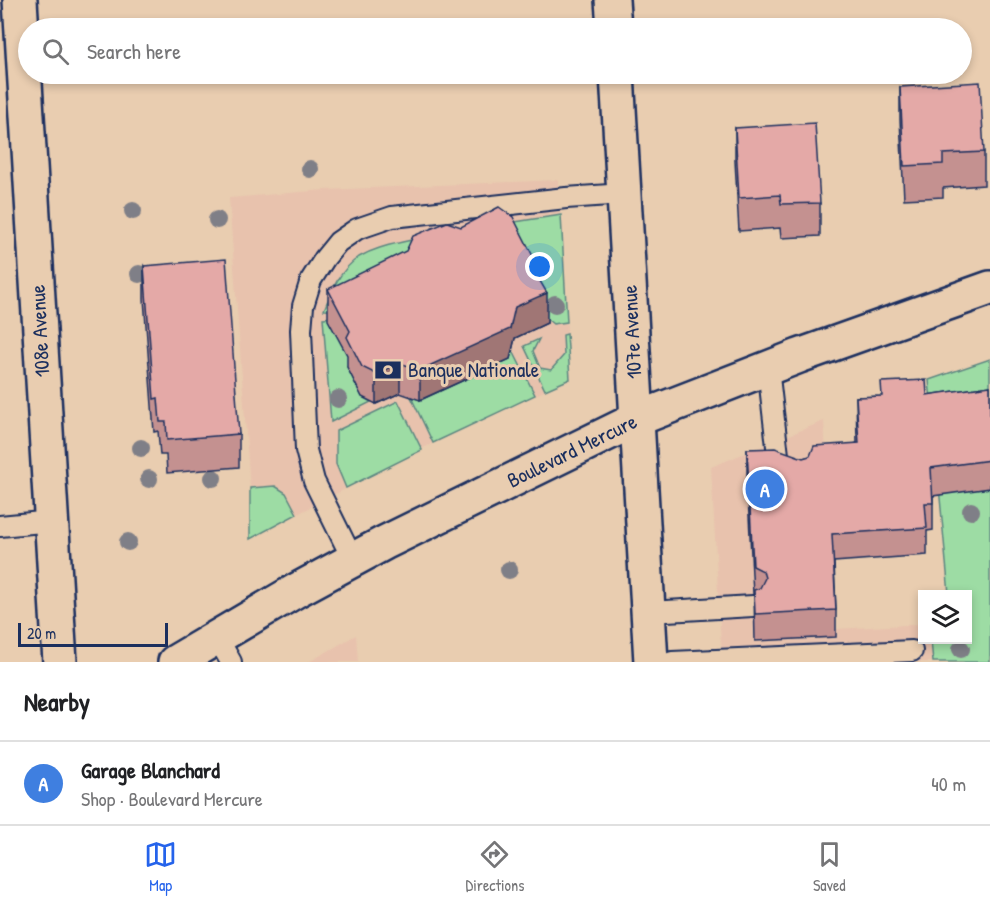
<!DOCTYPE html>
<meta charset="utf-8">
<style>
:root{--surface:#fff;--page:#f6f6f6;--text:#202124;--muted:#757577;--line:#e0e0e0;--accent:#2563eb}
body{margin:0;font-family:"Patrick Hand",sans-serif;background:var(--page);color:var(--text)}
.controls{position:absolute;right:18px;bottom:18px;display:grid;overflow:hidden;border-radius:0px;box-shadow:0 3px 9px #0003}
.controls button{width:54px;height:54px;display:grid;place-items:center;padding:0;border:0;border-bottom:2px solid var(--line);background:var(--surface);color:var(--text);font:30px sans-serif}
.scale{position:absolute;left:18px;bottom:15px;width:150px;box-sizing:border-box;padding-left:6px;border:3px solid #1b2f5e;border-top:0;font-size:16px;line-height:21px;white-space:nowrap;color:#1b2f5e;-webkit-text-stroke:4px #e9cdb0;paint-order:stroke}
.you{position:absolute;left:540px;top:267px;width:21px;height:21px;margin:-15px;border:4px solid #fff;border-radius:50%;background:#1a73e8;box-shadow:0 0 0 9px #1a73e833}
.badge{display:grid;place-items:center;width:39px;height:39px;border-radius:50%;background:var(--accent);color:#fff;font-size:20px;font-weight:700}
.pin{position:absolute;translate:-50% -50%;border:3px solid #fff;box-shadow:0 2px 6px #0006}
.list{margin:0;padding:0;list-style:none}
h2{display:flex;justify-content:space-between;align-items:center;height:78px;margin:0;padding:0 24px;font-size:26px}
h2 small{font-size:20px;font-weight:400;color:var(--muted)}
.list li{display:grid;grid-template-columns:39px 1fr auto;gap:18px;align-items:center;box-sizing:border-box;height:84px;padding:0 24px;border-top:2px solid var(--line)}
.list b{display:block;font-size:22px;white-space:nowrap}
.list p{margin:0;font-size:20px;white-space:nowrap;color:var(--muted)}
.list em{font-size:20px;font-style:normal;color:var(--muted)}
.icon{flex:none;width:33px;height:33px;fill:none;stroke:currentColor;stroke-width:2;stroke-linecap:round;stroke-linejoin:round}
.map{position:relative;flex:none;width:990px;height:662px;overflow:hidden}
.search{position:absolute;background:var(--surface);box-shadow:0 3px 9px #0003;left:18px;right:18px;top:18px;height:66px;display:flex;align-items:center;gap:15px;box-sizing:border-box;padding:0 21px;border-radius:33px;color:var(--muted);font-size:22px}
.sheet{height:162px;background:var(--surface)}
nav{display:flex;justify-content:space-around;align-items:center;box-sizing:border-box;height:84px;border-top:2px solid var(--line);background:var(--surface);font-size:16px;color:var(--muted)}
nav a{display:grid;justify-items:center;gap:3px}
nav .on{color:var(--accent)}
.map>svg:first-child{display:block}
.built{fill:#e8c2ad}
.green{fill:#9ddca4;stroke:#5c8681;stroke-width:1.5}
.lines{fill:none;stroke-linecap:round;stroke-linejoin:round}
.lane-casing{stroke:#1b2f5e;stroke-width:24}
.street-casing{stroke:#1b2f5e;stroke-width:38}
.secondary-casing{stroke:#1b2f5e;stroke-width:38}
.lane{stroke:#e9cdb0;stroke-width:20}
.street{stroke:#e9cdb0;stroke-width:33}
.secondary{stroke:#e9cdb0;stroke-width:33}
.tree{fill:#7f7f87}
.wall{fill:#c49190;stroke:#1b2f5e;stroke-width:1.5}
.shaded-wall{fill:#a07675;stroke:#1b2f5e;stroke-width:1.5}
.building{fill:#e4a9a7;stroke:#1b2f5e;stroke-width:1.5}
.labels{text-anchor:middle;stroke-width:6;stroke-linejoin:round;paint-order:stroke}
.street-label{font-size:21px;fill:#1b2f5e;stroke:#e9cdb0}
.poi-label{font-size:21px;fill:#1b2f5e;stroke:#e9cdb0;text-anchor:start}
</style>
<div class="map">
<svg width="990" height="662" viewBox="0 0 990 662">
<rect width="100%" height="100%" fill="#e9cdb0"/>
<filter id="ink" filterUnits="userSpaceOnUse"><feTurbulence type="fractalNoise" baseFrequency=".0167" numOctaves="2"/><feDisplacementMap in="SourceGraphic" scale="12" xChannelSelector="R" yChannelSelector="G"/><feConvolveMatrix kernelMatrix="1 2 1 2 8 2 1 2 1" color-interpolation-filters="sRGB"/></filter>
<g filter="url(#ink)">
<!-- built -->
<g class="built">
<polygon points="558,180 570,379 433,443 250,539 250,488 229,198 324,190"/>
<polygon points="990,359 990,662 722,662 711,467 824,421 836,629 922,624 922,640 968,640 968,594 949,594 929,380"/>
<polygon points="356,635 358,662 309,662"/>
</g>
<!-- green -->
<g class="green">
<path d="M561 215 567 322 553 324 542 315 324 310C332 289 340 270 359 257 374 248 390 245 407 241 458 229 510 223 561 215Z"/>
<polygon points="336,317 350,361 347,367 362,397 371,402 331,422 323,318"/>
<polygon points="567,334 570,379 545,390 524,346 539,339 533,351 540,368 551,370 564,355 563,335"/>
<polygon points="512,349 535,395 433,443 411,397 421,400 509,359"/>
<polygon points="990,359 990,662 933,662 931,640 968,640 968,594 949,594 929,380"/>
<polygon points="398,401 422,450 346,488 336,464 336,431"/>
<polygon points="275,486 286,493 297,514 250,539 250,488"/>
</g>
<g class="lines">
<defs>
<g id="lane">
<polyline points="768,368 779,464 787,468"/>
<polyline points="0,526 52,521"/>
<polyline points="353,560 314,481 306,450 301,330 303,306 311,280 325,258 338,242 357,229 392,217 566,198 624,194"/>
<polyline points="649,612 753,606"/>
<polyline points="217,637 231,662"/>
<polyline points="672,662 912,651"/>
</g>
<g id="street">
<polyline points="20,0 60,662"/>
<polyline points="612,0 614,28"/>
<polyline points="617,74 651,662"/>
</g>
<polyline id="secondary" points="175,662 297,590 384,543 637,419 799,356 990,288"/>
</defs>
<!-- lane casing -->
<use href="#lane" class="lane-casing"/>
<!-- street casing -->
<use href="#street" class="street-casing"/>
<!-- secondary casing -->
<use href="#secondary" class="secondary-casing"/>
<!-- lane -->
<use href="#lane" class="lane"/>
<!-- street -->
<use href="#street" class="street"/>
<!-- secondary -->
<use href="#secondary" class="secondary"/>
</g>
<!-- trees -->
<g class="tree">
<circle cx="310" cy="169" r="9"/>
<circle cx="133" cy="211" r="9"/>
<circle cx="217" cy="220" r="9"/>
<circle cx="139" cy="274" r="9"/>
<circle cx="555" cy="304" r="9"/>
<circle cx="338" cy="399" r="9"/>
<circle cx="141" cy="448" r="9"/>
<circle cx="213" cy="478" r="9"/>
<circle cx="149" cy="479" r="9"/>
<circle cx="971" cy="511" r="9"/>
<circle cx="128" cy="542" r="9"/>
<circle cx="509" cy="570" r="9"/>
<circle cx="961" cy="649" r="9"/>
</g>
<!-- wall -->
<g class="wall">
<polygon points="900,87 984,152 984,185 943,188 943,197 904,199 900,120"/>
<polygon points="735,128 820,203 820,236 781,238 780,228 739,231 735,161"/>
<polygon points="144,266 239,434 239,467 167,473 166,455 160,455 158,431 154,432 144,299"/>
<polygon points="540,281 547,323 515,338 510,359 420,400 400,393 376,404 362,397 347,367 347,355 328,320 328,289"/>
<polygon points="990,386 990,488 933,496 933,530 927,531 927,555 834,562 836,610 836,637 755,641 754,595 753,594 747,477 747,449 803,458 857,443 856,397 927,395"/>
</g>
<!-- shaded-wall -->
<g class="shaded-wall">
<polygon points="540,270 540,296 547,293 547,323 515,338 510,359 420,400 420,370 515,307 537,276"/>
<polygon points="400,363 400,393 376,404 376,374"/>
</g>
<!-- building -->
<g class="building">
<polygon points="980,82 984,152 943,154 943,164 904,166 900,87"/>
<polygon points="815,123 820,203 781,204 780,195 739,198 735,128"/>
<polygon points="499,207 513,217 540,270 537,276 547,293 515,307 510,329 420,370 400,363 376,374 362,367 347,337 350,331 328,289 406,251 413,236 447,222 461,227"/>
<polygon points="226,259 239,434 167,440 166,422 160,422 158,398 154,399 144,266"/>
<polygon points="926,380 927,395 990,386 990,460 931,468 933,503 925,503 927,528 832,534 836,610 755,614 754,590 760,588 765,578 763,571 753,566 747,449 775,448 803,458 810,456 814,446 859,443 856,397 882,396 881,382"/>
</g>
</g>
<!-- icons -->
<defs>
<symbol id="bank-bare" viewBox="-9 -9 18 18"><path d="M-6-4H6V4H-6ZM0-2.3a2.3 2.3 0 1 0 0 4.6a2.3 2.3 0 1 0 0-4.6Z" fill="#1b2f5e" stroke="#e9cdb0" stroke-width="2.5" paint-order="stroke"/></symbol>
</defs>
<g fill-rule="evenodd">
<use href="#bank-bare" x="369" y="351" width="38" height="38"/>
</g>
<g class="labels">
<!-- street labels -->
<g class="street-label">
<text transform="translate(40 331) rotate(-93)" y="7">108e Avenue</text>
<text transform="translate(632 332) rotate(-93)" y="7">107e Avenue</text>
<text transform="translate(572 451) rotate(-26)" y="7">Boulevard Mercure</text>
</g>
<!-- poi labels -->
<g class="poi-label">
<text x="408" y="377">Banque Nationale</text>
</g>
</g>
</svg>
<div class="controls">
<button><svg class="icon" aria-label="layers" viewBox="0 0 24 24"><path d="M12 4l9 5-9 5-9-5zM3 14l9 5 9-5"/></svg></button>
</div>
<div class="scale">20 m</div>
<div class="you"></div>
<div class="pin badge" style="left:765px;top:489px;background:#3f7fe0">A</div>
<div class="search"><svg class="icon" aria-label="search" viewBox="0 0 24 24"><circle cx="10" cy="10" r="6"/><path d="M15 15l6 6"/></svg>Search here</div>
</div>
<section class="sheet">
<h2>Nearby<small></small></h2>
<ul class="list">
<li><span class="badge" style="background:#3f7fe0">A</span><div><b>Garage Blanchard</b><p>Shop · Boulevard Mercure</p></div><em>40 m</em></li>
</ul>
</section>
<nav>
<a class="on"><svg class="icon" aria-label="map" viewBox="0 0 24 24"><path d="M3 6l6-2 6 2 6-2v14l-6 2-6-2-6 2zM9 4v14M15 6v14"/></svg>Map</a>
<a><svg class="icon" aria-label="directions" viewBox="0 0 24 24"><path d="M12 3l9 9-9 9-9-9zM9 14v-3h6M13 9l2 2-2 2"/></svg>Directions</a>
<a><svg class="icon" aria-label="saved" viewBox="0 0 24 24"><path d="M7 4h10v16l-5-4-5 4z"/></svg>Saved</a>
</nav>
